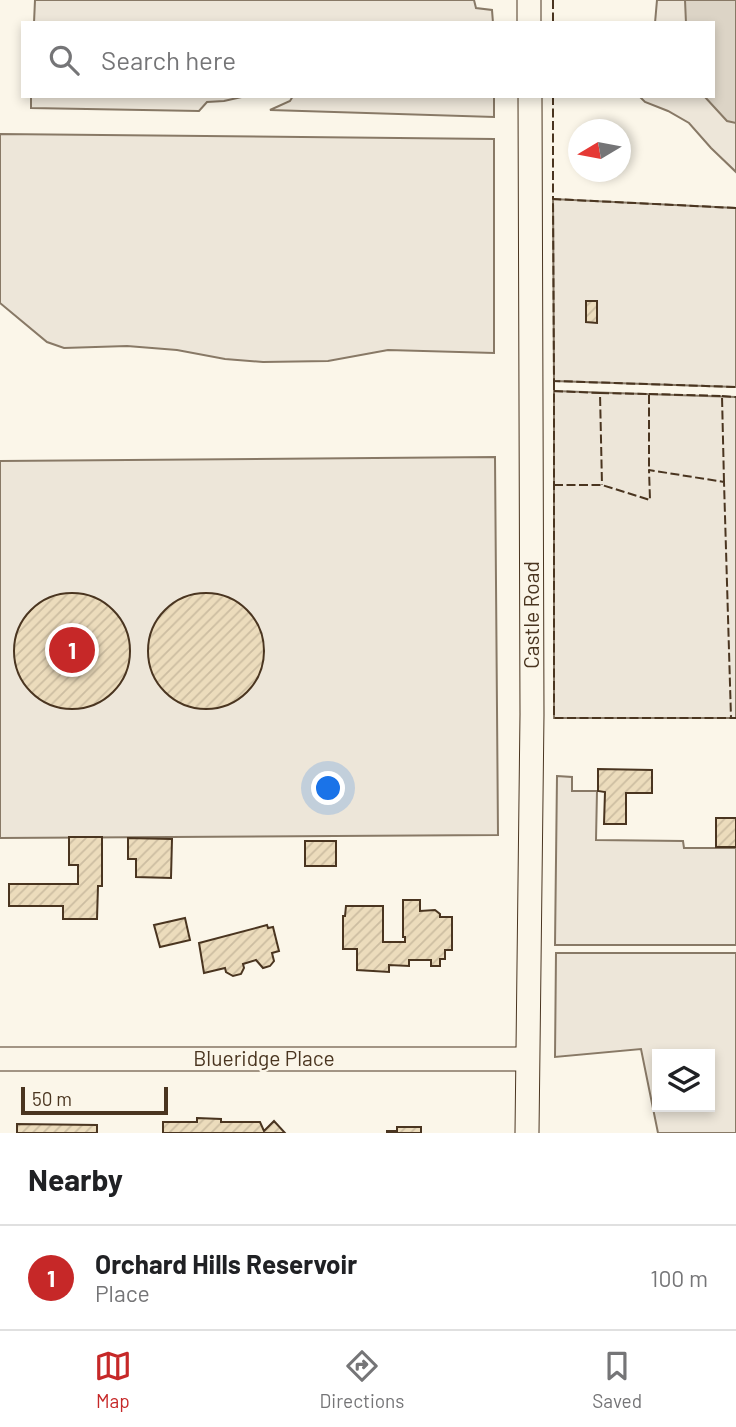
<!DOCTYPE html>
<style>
:root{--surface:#fff;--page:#f6f6f6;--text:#202124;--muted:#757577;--line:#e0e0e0;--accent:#c62828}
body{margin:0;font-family:Barlow,sans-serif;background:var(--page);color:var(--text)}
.controls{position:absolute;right:21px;bottom:21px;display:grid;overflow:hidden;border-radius:0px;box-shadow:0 4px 10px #0003}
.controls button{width:63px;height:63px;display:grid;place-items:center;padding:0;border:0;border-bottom:2px solid var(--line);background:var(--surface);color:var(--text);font:35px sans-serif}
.compass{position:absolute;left:568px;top:119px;width:63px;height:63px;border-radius:50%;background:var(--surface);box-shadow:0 4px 10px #0003;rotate:260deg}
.scale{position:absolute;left:21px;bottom:18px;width:147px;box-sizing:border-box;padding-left:7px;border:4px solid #4a3520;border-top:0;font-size:19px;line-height:24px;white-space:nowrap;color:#4a3520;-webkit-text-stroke:5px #fbf6e9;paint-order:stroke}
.you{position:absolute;left:329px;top:789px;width:24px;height:24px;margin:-18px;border:5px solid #fff;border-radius:50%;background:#1a73e8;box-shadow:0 0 0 10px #1a73e833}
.badge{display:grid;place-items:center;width:46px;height:46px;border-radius:50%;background:var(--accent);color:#fff;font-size:23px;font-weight:700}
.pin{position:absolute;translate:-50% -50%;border:4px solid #fff;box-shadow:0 2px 7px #0006}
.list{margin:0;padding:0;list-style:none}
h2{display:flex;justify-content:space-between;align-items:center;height:91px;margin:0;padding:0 28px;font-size:30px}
h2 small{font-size:23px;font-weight:400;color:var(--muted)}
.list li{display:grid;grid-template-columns:46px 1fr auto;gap:21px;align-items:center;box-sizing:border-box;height:105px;padding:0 28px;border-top:2px solid var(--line)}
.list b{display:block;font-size:26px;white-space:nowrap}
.list p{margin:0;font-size:23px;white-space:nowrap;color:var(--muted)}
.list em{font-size:23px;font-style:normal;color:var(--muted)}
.icon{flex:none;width:38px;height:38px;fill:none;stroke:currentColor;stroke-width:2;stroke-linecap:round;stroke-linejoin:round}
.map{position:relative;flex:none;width:736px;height:1133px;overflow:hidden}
.search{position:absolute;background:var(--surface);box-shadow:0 4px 10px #0003;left:21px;right:21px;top:21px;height:77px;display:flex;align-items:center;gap:18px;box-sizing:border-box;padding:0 24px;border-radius:0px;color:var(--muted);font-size:26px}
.sheet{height:196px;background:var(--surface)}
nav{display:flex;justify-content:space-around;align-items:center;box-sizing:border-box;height:98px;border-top:2px solid var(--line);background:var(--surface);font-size:19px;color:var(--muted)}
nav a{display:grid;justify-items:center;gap:4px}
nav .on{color:var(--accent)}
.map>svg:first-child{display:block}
.green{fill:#ede6d9;stroke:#887966;stroke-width:2;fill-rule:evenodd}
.water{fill:#dcd4c6;stroke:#887966;stroke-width:2}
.building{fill:url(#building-hatch);stroke:#4a3520;stroke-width:2}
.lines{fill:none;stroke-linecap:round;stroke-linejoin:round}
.minor-casing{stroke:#4a3520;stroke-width:25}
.minor{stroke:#fbf6e9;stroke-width:23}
.fence{stroke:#4a3520;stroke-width:2;stroke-dasharray:9 3.5;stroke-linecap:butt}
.labels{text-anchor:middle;stroke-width:5;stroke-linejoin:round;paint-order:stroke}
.street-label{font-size:21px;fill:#4a3520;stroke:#fbf6e9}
</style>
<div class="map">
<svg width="736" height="1133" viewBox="0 0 736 1133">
<defs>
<pattern id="building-hatch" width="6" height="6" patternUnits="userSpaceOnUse" patternTransform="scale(1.75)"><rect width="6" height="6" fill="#ecdcbc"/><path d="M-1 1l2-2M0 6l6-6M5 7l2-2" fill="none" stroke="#ccbda1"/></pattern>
</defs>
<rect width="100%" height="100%" fill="#fbf6e9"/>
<!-- green -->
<g class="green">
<polygon points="35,0 474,0 476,8 492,10 493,23 34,23"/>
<polygon points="657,0 736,0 736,172 711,148 689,123 668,111 645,102 639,96 713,96 713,23 655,23"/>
<polygon points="31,96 246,96 224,101 207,102 199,111 31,108"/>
<polygon points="293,96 494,96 494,117 270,110 290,101"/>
<polygon points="0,134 494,139 494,353 388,350 328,361 263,362 225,359 177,350 127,346 64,348 47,342 0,303"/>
<polygon points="553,199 736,208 736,387 554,381"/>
<polygon points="554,391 736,397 736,718 554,718"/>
<polygon points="495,457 498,835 0,838 0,461"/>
<polygon points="557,776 572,777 572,791 597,791 596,840 683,841 684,848 736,848 736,945 555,945"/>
<path d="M556 953H736V1133H658L641 1049 555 1057ZM657 1054H710V1107H657Z"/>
</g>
<!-- water -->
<polygon class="water" points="685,0 736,0 736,123 727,121 704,96 713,96 713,23 686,23"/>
<!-- building -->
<g class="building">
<polygon points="586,301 597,301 597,323 586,322"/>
<circle cx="72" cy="651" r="58"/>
<circle cx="206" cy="651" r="58"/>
<polygon points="598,769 652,770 652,793 626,793 626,824 604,824 605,792 598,791"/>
<rect x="716" y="818" width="20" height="29"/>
<polygon points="69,837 102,837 102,886 98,886 97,919 63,919 63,906 9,906 9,884 78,884 78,865 69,865"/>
<polygon points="128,838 172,839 171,878 136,877 136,859 128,859"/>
<rect x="305" y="841" width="31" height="25"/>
<polygon points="403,900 420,900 420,911 435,910 440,914 440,917 452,917 452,950 445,950 445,959 440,959 440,966 431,966 431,960 409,960 409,966 389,965 389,972 357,970 357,949 343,949 343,916 345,916 346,906 383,906 383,942 405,942 405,937 403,937"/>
<polygon points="185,918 190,940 160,947 154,925"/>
<polygon points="267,925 268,928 273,927 279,951 272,953 274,961 270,966 263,968 256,960 243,964 244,968 241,974 233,976 226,972 225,968 204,973 199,943"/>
<polygon points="197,1118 221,1119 221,1122 260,1122 264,1131 274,1121 285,1133 163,1133 163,1122 197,1122"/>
<polygon points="17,1124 97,1125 97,1133 17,1133"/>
<polygon points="397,1127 421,1127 421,1133 387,1133 387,1131 397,1131"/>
</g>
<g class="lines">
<defs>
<g id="minor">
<polyline points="529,0 529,23"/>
<polyline points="0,1059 527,1059"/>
<polyline points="527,1133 532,714 530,96"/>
</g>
</defs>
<!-- minor casing -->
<use href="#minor" class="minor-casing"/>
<!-- minor -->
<use href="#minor" class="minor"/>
<!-- fence -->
<g class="fence">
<polyline points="553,0 553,23"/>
<polyline points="553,96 553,199"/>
<polyline points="736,208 553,199 554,381 736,387"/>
<polyline points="554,381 554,718 736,718"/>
<polyline points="554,391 600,393 602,485"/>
<polyline points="600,393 649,394 649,470"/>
<polyline points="649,394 722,396 724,482"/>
<polyline points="722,396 736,397"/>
<polyline points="554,485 602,485 650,500 649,470 724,482 731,718"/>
</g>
</g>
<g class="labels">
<!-- street labels -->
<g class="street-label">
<text transform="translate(532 615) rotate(-90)" y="7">Castle Road</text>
<text x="264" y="1066">Blueridge Place</text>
</g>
</g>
</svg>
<div class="controls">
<button><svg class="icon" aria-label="layers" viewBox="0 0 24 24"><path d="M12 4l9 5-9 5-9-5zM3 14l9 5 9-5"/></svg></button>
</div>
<svg class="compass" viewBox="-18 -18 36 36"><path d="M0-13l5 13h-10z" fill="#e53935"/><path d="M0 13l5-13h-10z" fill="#757577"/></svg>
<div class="scale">50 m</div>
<div class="you"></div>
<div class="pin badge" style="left:72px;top:650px">1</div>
<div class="search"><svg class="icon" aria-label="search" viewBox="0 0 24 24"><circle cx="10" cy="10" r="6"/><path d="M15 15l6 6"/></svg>Search here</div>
</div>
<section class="sheet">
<h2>Nearby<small></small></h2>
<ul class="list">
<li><span class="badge">1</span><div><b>Orchard Hills Reservoir</b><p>Place</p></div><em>100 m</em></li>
</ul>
</section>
<nav>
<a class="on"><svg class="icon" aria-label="map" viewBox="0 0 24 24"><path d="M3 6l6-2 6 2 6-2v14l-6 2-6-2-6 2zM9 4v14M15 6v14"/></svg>Map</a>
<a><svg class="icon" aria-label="directions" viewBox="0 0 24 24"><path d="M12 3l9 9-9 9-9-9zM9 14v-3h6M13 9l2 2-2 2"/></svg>Directions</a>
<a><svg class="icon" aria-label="saved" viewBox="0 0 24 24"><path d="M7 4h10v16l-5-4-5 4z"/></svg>Saved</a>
</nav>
